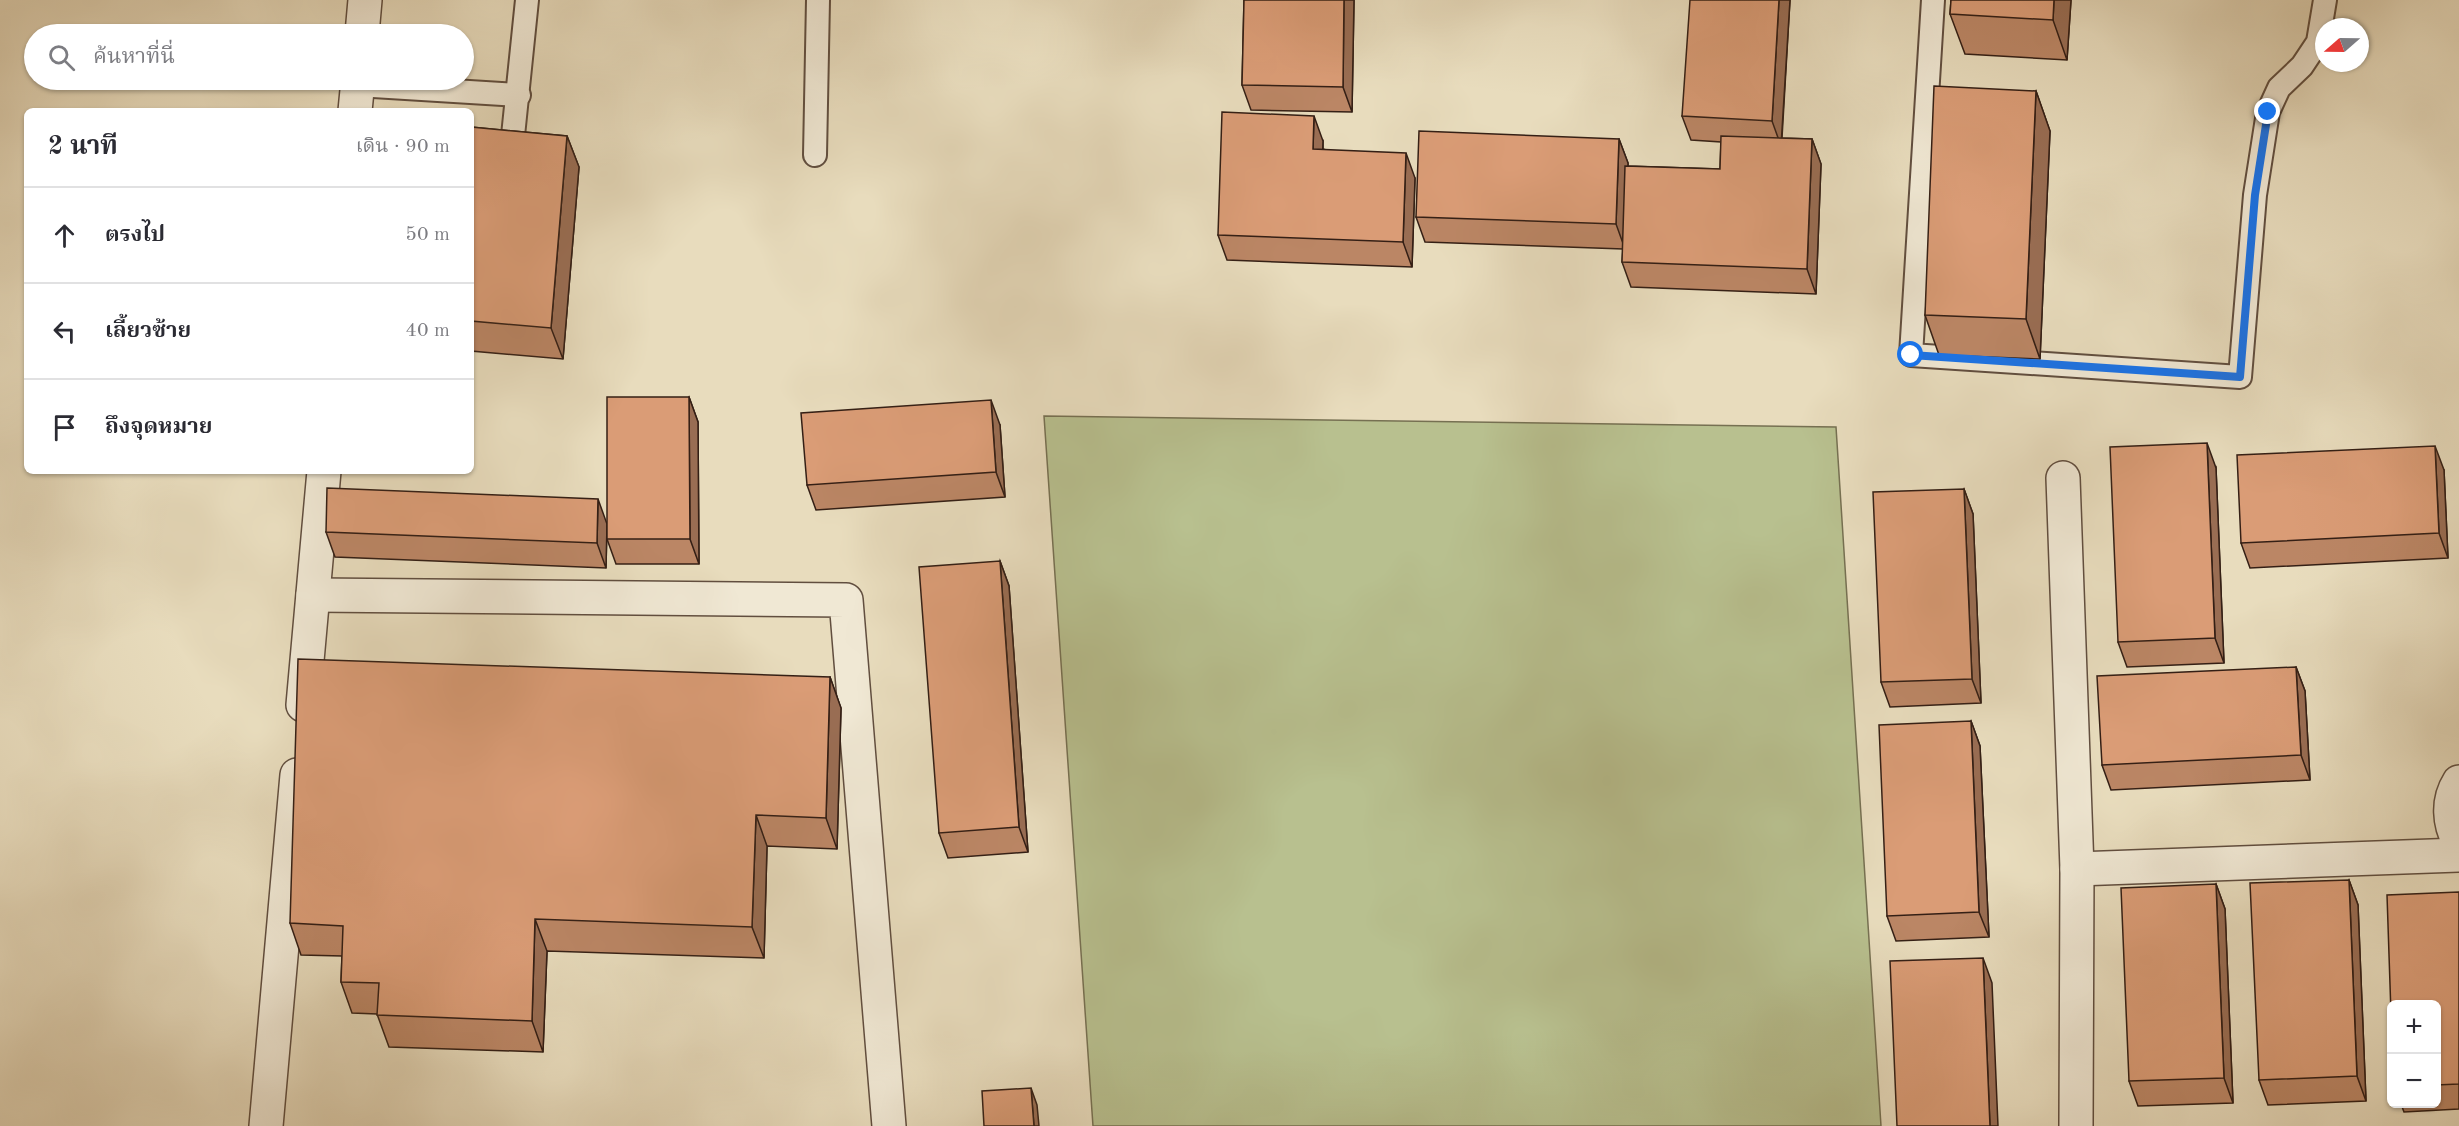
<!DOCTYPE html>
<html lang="th">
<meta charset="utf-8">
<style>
:root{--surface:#fff;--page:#f7f7f7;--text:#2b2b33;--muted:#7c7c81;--line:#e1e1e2}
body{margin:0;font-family:"Old Standard TT","Noto Serif Thai",serif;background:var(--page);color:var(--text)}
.controls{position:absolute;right:18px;bottom:18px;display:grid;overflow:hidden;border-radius:9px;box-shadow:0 2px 4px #0004}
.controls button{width:54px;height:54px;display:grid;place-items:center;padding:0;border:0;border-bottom:2px solid var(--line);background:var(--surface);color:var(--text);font:30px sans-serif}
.compass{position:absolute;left:2315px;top:18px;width:54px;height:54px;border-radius:50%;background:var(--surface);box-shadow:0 2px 4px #0004;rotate:250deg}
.stop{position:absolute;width:18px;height:18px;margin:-14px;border:4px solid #1a73e8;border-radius:50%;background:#fff}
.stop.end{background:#1a73e8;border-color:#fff;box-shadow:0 2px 6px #0008}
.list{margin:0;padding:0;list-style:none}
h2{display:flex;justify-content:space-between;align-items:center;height:78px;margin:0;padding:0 24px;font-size:26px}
h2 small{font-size:20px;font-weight:400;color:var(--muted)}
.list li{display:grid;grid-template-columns:39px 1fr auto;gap:18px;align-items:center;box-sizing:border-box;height:96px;padding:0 24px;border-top:2px solid var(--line)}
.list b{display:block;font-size:22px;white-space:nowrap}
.list em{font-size:20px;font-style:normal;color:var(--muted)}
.icon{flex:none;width:33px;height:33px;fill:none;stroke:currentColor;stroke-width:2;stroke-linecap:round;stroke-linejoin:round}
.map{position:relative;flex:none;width:2459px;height:1126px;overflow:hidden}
.search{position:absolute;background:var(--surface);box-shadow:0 2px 4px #0004;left:24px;top:24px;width:450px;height:66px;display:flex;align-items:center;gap:15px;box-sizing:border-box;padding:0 21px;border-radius:33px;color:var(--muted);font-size:22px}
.panel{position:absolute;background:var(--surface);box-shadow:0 2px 4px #0004;left:24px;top:108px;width:450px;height:366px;border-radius:9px}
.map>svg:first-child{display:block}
.green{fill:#b8c08f;stroke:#767052;stroke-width:1.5}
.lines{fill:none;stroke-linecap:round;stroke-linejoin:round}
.service-casing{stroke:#614e3f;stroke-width:26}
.minor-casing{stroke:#614e3f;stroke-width:36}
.service{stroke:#f0e8d4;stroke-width:22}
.minor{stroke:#f0e8d4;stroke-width:33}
.wall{fill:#bb8665;stroke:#341f15;stroke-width:1.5}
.shaded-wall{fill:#996d53;stroke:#341f15;stroke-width:1.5}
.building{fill:#da9c76;stroke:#341f15;stroke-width:1.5}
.route{stroke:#1a73e8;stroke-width:8}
</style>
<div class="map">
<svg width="2459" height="1126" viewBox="0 0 2459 1126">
<rect width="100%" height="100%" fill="#e8dcbd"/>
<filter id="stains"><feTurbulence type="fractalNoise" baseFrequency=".00333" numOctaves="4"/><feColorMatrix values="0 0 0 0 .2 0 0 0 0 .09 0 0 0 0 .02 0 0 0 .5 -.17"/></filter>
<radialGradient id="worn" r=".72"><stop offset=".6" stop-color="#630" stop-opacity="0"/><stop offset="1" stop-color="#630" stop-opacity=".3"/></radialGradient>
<!-- green -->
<polygon class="green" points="1044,416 1836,427 1881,1126 1093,1126"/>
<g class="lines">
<defs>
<g id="service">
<polyline points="1933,0 1911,355 2240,377 2255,195 2268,112 2279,88 2302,66 2318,42 2325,0"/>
<polyline points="357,85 519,95"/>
<polyline points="511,155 527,0"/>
<polyline points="815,155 818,0"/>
</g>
<g id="minor">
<polyline points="362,34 365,0"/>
<polyline points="355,111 358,80"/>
<polyline points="2063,478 2077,869 2076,1126"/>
<polyline points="313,595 846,600 889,1126"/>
<polyline points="303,705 324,471"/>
<path d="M2459 782C2447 801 2449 823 2459 842"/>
<polyline points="2077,869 2459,855"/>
<polyline points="266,1126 297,775"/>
</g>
</defs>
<!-- service casing -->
<use href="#service" class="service-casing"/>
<!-- minor casing -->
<use href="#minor" class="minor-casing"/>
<!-- service -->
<use href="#service" class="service"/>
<!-- minor -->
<use href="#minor" class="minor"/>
</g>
<!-- wall -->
<g class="wall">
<polygon points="1244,0 1354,0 1352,112 1251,110 1242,85"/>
<polygon points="1790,0 1782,138 1812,139 1821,164 1816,294 1631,287 1622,262 1623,249 1425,242 1416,217 1619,139 1628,163 1628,166 1720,169 1721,142 1691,140 1682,116"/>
<polygon points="1951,0 2071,0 2067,60 1965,54 1950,14"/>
<polygon points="2036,91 2050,131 2040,359 1939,355 1925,315"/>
<polygon points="471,127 567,136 579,167 563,359 471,351"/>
<polygon points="1323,141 1323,149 1415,178 1412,267 1227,260 1218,235"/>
<polygon points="689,397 698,422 699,564 616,564 607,539"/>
<polygon points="1000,425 1005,497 816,510 807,485"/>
<polygon points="2216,468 2224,663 2127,667 2118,642"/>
<polygon points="2444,470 2448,558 2250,568 2241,543"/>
<polygon points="1964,489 1973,514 1981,703 1890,707 1881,682"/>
<polygon points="607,524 606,568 335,557 326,532"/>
<polygon points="1000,561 1009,586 1028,852 948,858 939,833"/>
<polygon points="2296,667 2305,691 2310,780 2111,790 2102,765"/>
<polygon points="830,677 841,708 837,849 767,846 764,958 547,951 543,1052 389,1047 377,1014 352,1013 341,982 342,956 301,955 290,923"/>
<polygon points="1971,721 1980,746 1989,937 1896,941 1887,916"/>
<polygon points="2349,880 2358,905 2366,1101 2268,1105 2259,1080"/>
<polygon points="2216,884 2225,909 2233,1103 2138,1106 2129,1081"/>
<polygon points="2459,892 2459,1109 2404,1112 2401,1104 2436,1104 2436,1005"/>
</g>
<!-- shaded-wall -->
<g class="shaded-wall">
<polygon points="1344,0 1354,0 1352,112 1343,87"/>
<polygon points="1779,0 1790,0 1781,146 1772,121"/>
<polygon points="2054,0 2071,0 2067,60 2053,20"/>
<polygon points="2036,91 2050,131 2040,359 2026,319"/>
<polygon points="1314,116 1323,141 1322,174 1313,149"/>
<polygon points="567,136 579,167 563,359 551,328"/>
<polygon points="1619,139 1628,163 1625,249 1616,224"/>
<polygon points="1812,139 1821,164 1816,294 1807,269"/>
<polygon points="1406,153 1415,178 1412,267 1403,242"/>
<polygon points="689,397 698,422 699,564 690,539"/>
<polygon points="991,400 1000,425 1005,497 996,472"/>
<polygon points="2207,443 2216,468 2224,663 2215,638"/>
<polygon points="2435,446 2444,470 2448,558 2439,533"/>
<polygon points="1964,489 1973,514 1981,703 1972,679"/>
<polygon points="598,499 607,524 606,568 597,543"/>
<polygon points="1000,561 1009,586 1028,852 1019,827"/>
<polygon points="2296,667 2305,691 2310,780 2301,755"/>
<polygon points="830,677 841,708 837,849 826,818"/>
<polygon points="1971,721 1980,746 1989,937 1979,912"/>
<polygon points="756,815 767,846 764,958 752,927"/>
<polygon points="2349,880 2358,905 2366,1101 2357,1076"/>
<polygon points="2216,884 2225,909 2233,1103 2224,1078"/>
<polygon points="535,919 547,951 543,1052 532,1021"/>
<polygon points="1983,958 1992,983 1998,1126 1990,1126"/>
<polygon points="1031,1088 1037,1105 1039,1126 1034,1126"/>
</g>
<!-- building -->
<g class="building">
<polygon points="1244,0 1344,0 1343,87 1242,85"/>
<polygon points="1690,0 1779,0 1772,121 1682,116"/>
<polygon points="1951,0 2054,0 2053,20 1950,14"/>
<polygon points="1934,86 2036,91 2026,319 1925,315"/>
<polygon points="1222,112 1314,116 1313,149 1406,153 1403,242 1218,235"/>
<polygon points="471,127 567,136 551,328 471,321"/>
<polygon points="1419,131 1619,139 1616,224 1416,217"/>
<polygon points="1721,136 1812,139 1807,269 1622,262 1625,166 1720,169"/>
<polygon points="607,397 689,397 690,539 607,539"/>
<polygon points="991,400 996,472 807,485 801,413"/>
<polygon points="2207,443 2215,638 2118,642 2110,447"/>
<polygon points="2435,446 2439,533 2241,543 2237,455"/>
<polygon points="327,488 598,499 597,543 326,532"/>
<polygon points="1964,489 1972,679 1881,682 1873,492"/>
<polygon points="1000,561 1019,827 939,833 919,567"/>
<polygon points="298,659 830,677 826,818 756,815 752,927 535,919 532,1021 377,1015 379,983 341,982 343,926 290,923"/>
<polygon points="2296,667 2301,755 2102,765 2097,676"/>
<polygon points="1971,721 1979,912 1887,916 1879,725"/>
<polygon points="2349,880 2357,1076 2259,1080 2250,883"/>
<polygon points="2216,884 2224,1078 2129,1081 2121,888"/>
<polygon points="2459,892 2459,1084 2436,1085 2436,1005 2391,1005 2391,1014 2387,895"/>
<polygon points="1983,958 1990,1126 1897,1126 1890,961"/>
<polygon points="1031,1088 1034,1126 984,1126 982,1091"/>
</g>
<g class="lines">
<!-- route -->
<polyline class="route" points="1911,355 2240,377 2255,195 2268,112"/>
</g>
<rect width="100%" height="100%" filter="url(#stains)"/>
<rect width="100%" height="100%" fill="url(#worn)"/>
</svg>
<div class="controls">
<button>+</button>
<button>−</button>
</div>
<svg class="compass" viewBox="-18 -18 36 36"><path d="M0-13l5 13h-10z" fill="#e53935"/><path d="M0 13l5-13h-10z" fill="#7c7c81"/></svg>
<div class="stop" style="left:1911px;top:355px"></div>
<div class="stop end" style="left:2268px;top:112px"></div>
<div class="search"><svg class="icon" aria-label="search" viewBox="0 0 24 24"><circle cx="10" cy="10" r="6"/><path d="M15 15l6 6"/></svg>ค้นหาที่นี่</div>
<section class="panel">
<h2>2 นาที<small>เดิน · 90 m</small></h2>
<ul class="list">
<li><svg class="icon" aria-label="ahead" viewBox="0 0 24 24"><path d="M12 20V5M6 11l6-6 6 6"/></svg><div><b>ตรงไป</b></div><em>50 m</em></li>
<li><svg class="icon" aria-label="left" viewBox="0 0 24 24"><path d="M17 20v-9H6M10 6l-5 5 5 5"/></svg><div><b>เลี้ยวซ้าย</b></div><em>40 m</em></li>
<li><svg class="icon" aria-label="arrive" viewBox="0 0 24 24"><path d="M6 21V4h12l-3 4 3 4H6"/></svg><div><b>ถึงจุดหมาย</b></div></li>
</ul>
</section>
</div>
